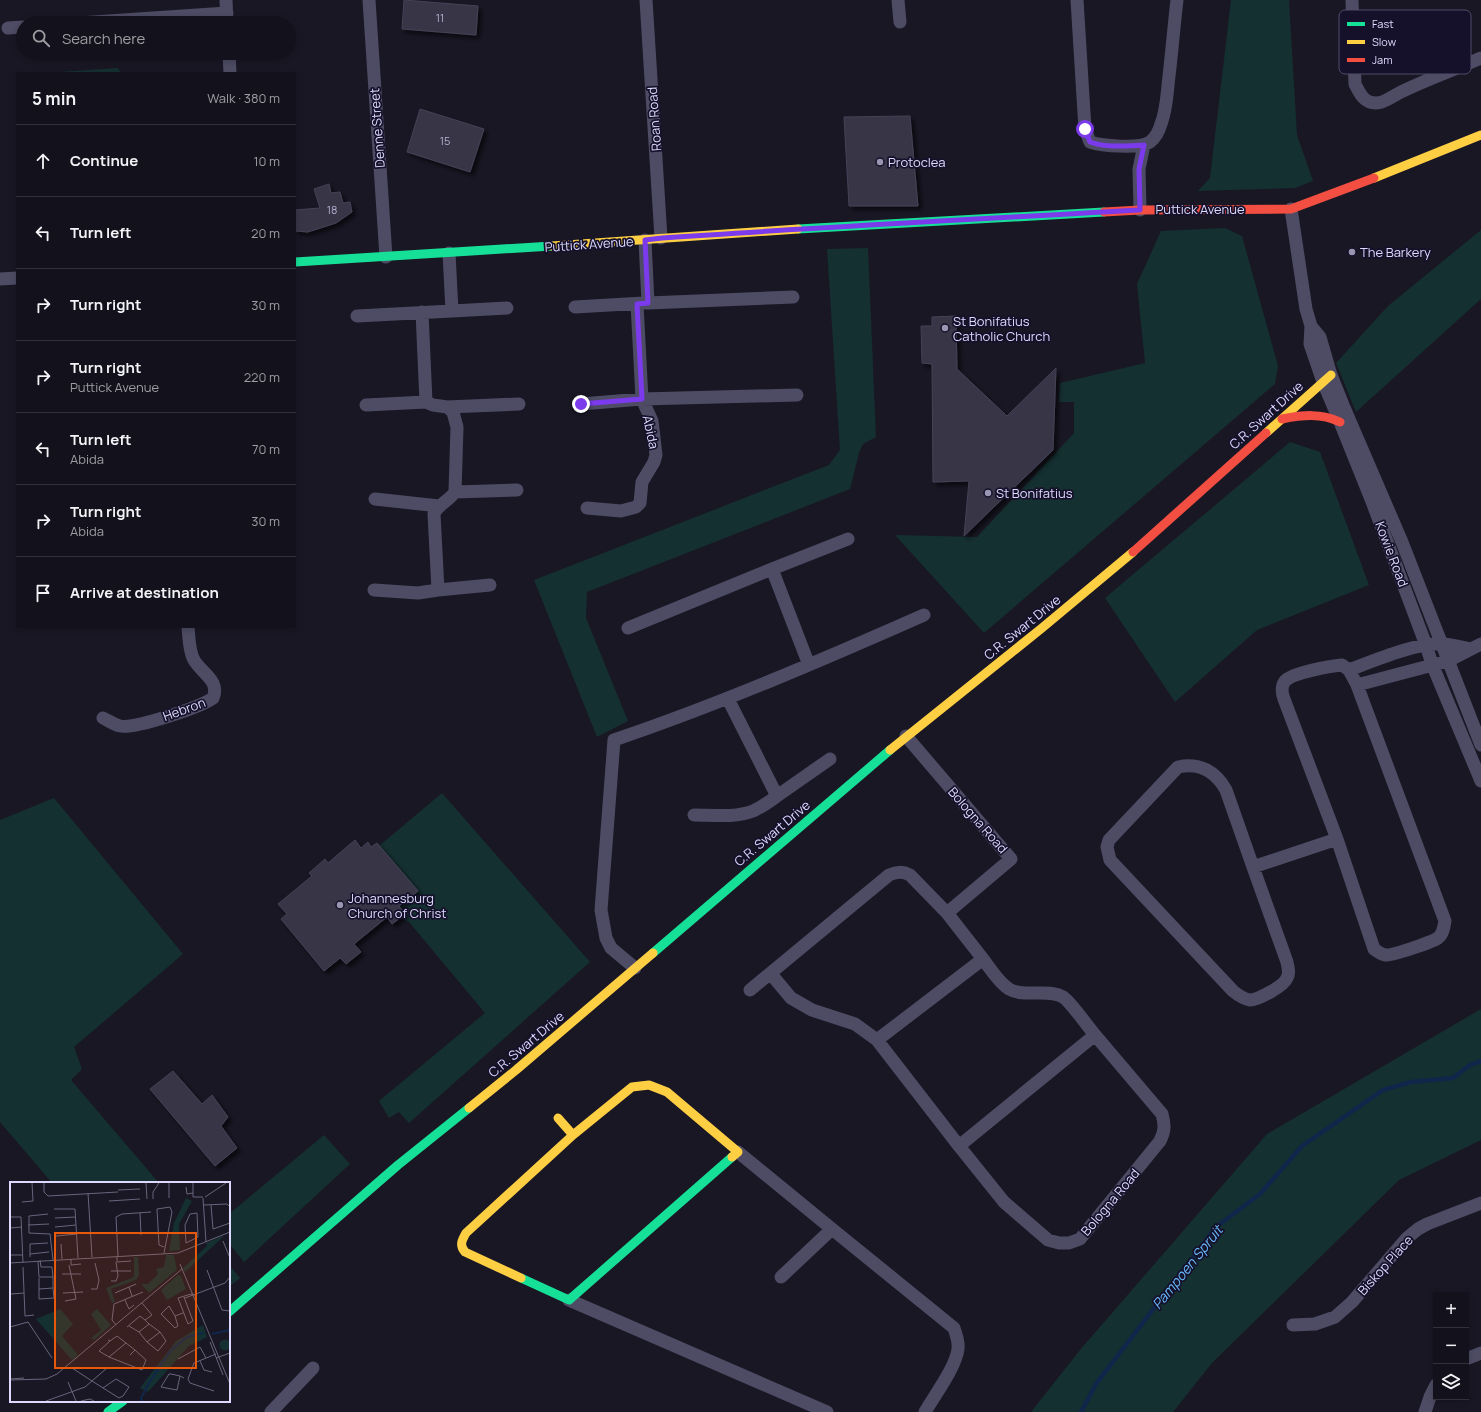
<!DOCTYPE html>
<html lang="en">
<head>
<meta charset="utf-8">
<style>
	:root { --surface:#13111b; --page:#201f28; --text:#f1f3f6; --muted:#9d9da3; --line:#32313a }
	body { margin:0; font-family:Manrope,sans-serif; background:var(--page); color:var(--text) }
	.controls { position:absolute; right:12px; bottom:12px; display:grid; overflow:hidden; border-radius:0px; box-shadow:0 2px 6px #0003 }
	.controls button { width:36px; height:36px; display:grid; place-items:center; padding:0; border:0; border-bottom:1px solid var(--line); background:var(--surface); color:var(--text); font:20px sans-serif }
	.stop { position:absolute; width:12px; height:12px; margin:-9px; border:3px solid #7c3aed; border-radius:50%; background:#fff }
	.stop.end { background:#7c3aed; border-color:#fff; box-shadow:0 1px 4px #0008 }
	.list { margin:0; padding:0; list-style:none }
	h2 { display:flex; justify-content:space-between; align-items:center; height:52px; margin:0; padding:0 16px; font-size:17px }
	h2 small { font-size:13px; font-weight:400; color:var(--muted) }
	.list li { display:grid; grid-template-columns:26px 1fr auto; gap:12px; align-items:center; box-sizing:border-box; height:72px; padding:0 16px; border-top:1px solid var(--line) }
	.list b { display:block; font-size:15px; white-space:nowrap }
	.list p { margin:0; font-size:13px; white-space:nowrap; color:var(--muted) }
	.list em { font-size:13px; font-style:normal; color:var(--muted) }
	.icon { flex:none; width:22px; height:22px; fill:none; stroke:currentColor; stroke-width:2; stroke-linecap:round; stroke-linejoin:round }
	.map { position:relative; flex:none; width:1481px; height:1412px; overflow:hidden }
	.search { position:absolute; background:var(--surface); box-shadow:0 2px 6px #0003; left:16px; top:16px; width:280px; height:44px; display:flex; align-items:center; gap:10px; box-sizing:border-box; padding:0 14px; border-radius:22px; color:var(--muted); font-size:15px }
	.panel { position:absolute; background:var(--surface); box-shadow:0 2px 6px #0003; left:16px; top:72px; width:280px; height:556px; border-radius:0px }
	.map>svg:first-child { display:block }
</style>
</head>
<body>
<div class="map">
<svg width="1481" height="1412" viewBox="0 0 1481 1412">
	<defs>
		<filter id="shadow"><feDropShadow dx="3.5" dy="3.5" stdDeviation="2" flood-color="#0009"/></filter>
	</defs>
	<rect width="100%" height="100%" fill="#191724"/>
	<path fill="#153031" d="M1231,0H1289L1297,135L1313,181L1295,188L1198,191L1210,178Z
		M118,68L121,73H59V72Z
		M1225,228L1242,236L1278,366L1275,384L984,633L895,535L977,537L1074,433V402H1059L1060,383L1145,363L1137,284L1161,231Z
		M1481,230V299L1356,412L1336,363L1388,306Z
		M868,248L876,437L863,444L859,453L850,489L587,592L586,618L628,721L597,737L534,580L829,465L840,450L827,249Z
		M1290,442L1320,452L1369,585L1257,630L1175,702L1105,598Z
		M442,793L590,962L409,1123L399,1112L389,1118L379,1101L485,1013L409,922L400,918L405,914L399,906L417,891L379,846Z
		M54,798L183,954L74,1047L82,1069L71,1080L159,1183H52L0,1122V820Z
		M1481,1009V1140L1399,1180L1212,1363L1173,1412H1031L1080,1350L1267,1134Z
		M324,1135L350,1164L244,1262L229,1243V1214Z
		M229,1265L240,1278L229,1287Z"/>
	<g fill="none" stroke-linecap="round" stroke-linejoin="round">
		<path stroke="#10264b" stroke-width="4.5" d="M1081,1412L1096,1384L1216,1227L1260,1194L1302,1146L1383,1090L1411,1082L1453,1078L1470,1065L1481,1061"/>
	</g>
	<path fill="#383546" stroke="#454257" filter="url(#shadow)" d="M404,0L478,6L476,35L402,29Z
		M420,109L484,129L470,172L407,152Z
		M910,116L918,206H849L844,117Z
		M329,184L331,193L340,192L343,203L350,202L352,212L336,223L308,232L295,231V210L320,208L314,189Z
		M956,316L957,369L1007,416L1056,368L1053,450L964,536L969,481L933,482L932,364L922,363L921,326H932V317Z
		M355,840L361,848L368,842L371,847L377,843L418,891L399,906L405,914L400,918L392,924L387,917L354,944L361,952L346,964L340,958L324,971L281,919L287,914L278,904L312,876L309,873L325,859L328,863Z
		M173,1071L202,1104L212,1095L228,1117L221,1126L237,1148L215,1166L150,1089Z"/>
	<g fill="none" stroke-linecap="round" stroke-linejoin="round">
		<path stroke="#4d4c64" stroke-width="13" d="M226,0L227,23
			M369,0L386,257
			M646,0L661,238
			M898,0L900,22
			M1077,0L1085,129L1090,142C1102,146 1139,149 1150,142C1155,138 1159,131 1161,124C1167,109 1167,92 1169,76C1172,51 1174,25 1177,0
			M1352,0L1355,84C1360,94 1364,103 1376,103C1385,103 1391,97 1399,93C1425,80 1454,70 1481,58
			M79,23L227,13
			M8,28L23,27
			M229,53L230,73
			M1291,209L1306,309L1311,326L1310,344L1323,382L1340,422L1371,499L1426,645L1432,664L1481,781
			M1140,210L1139,169L1144,145
			M645,240L648,303L793,297
			M449,253L452,311L507,308
			M0,279L17,278
			M575,307L644,303
			M357,316L452,311
			M1311,326L1320,337L1331,375L1343,405L1402,542L1481,745
			M581,404L642,399L797,395
			M366,405L426,402
			M447,407L519,404
			M455,492L517,490
			M375,499L439,506
			M587,508L621,511L636,507L640,503L642,482L654,462L656,455L652,421L642,399L637,304
			M374,590L418,593L438,590L434,514C438,504 449,501 455,492L457,427L453,412L447,407L433,405L426,402L422,312
			M438,590L490,585
			M628,628L772,569
			M809,665L772,569L848,539
			M1342,665L1349,670L1357,685L1445,921C1444,927 1443,934 1438,938C1432,942 1392,956 1385,955C1380,954 1378,952 1374,949L1337,839L1284,699C1282,694 1281,686 1285,681C1292,673 1330,666 1342,665Z
			M1349,670C1373,661 1418,642 1442,644C1451,644 1461,647 1470,649
			M1357,685L1448,661L1481,644
			M728,699L777,796L830,759
			M103,718C109,721 115,725 120,726C135,729 201,707 213,698C221,680 199,672 193,658C189,649 189,637 188,627
			M694,815C712,815 735,818 753,811C762,807 769,802 777,796
			M1253,867L1226,790C1216,772 1200,762 1178,767L1109,840L1107,847L1110,860L1233,991C1238,995 1243,999 1250,1000C1258,1000 1284,986 1287,978C1290,973 1288,968 1287,962L1253,867L1337,839
			M635,968L611,948L606,938L601,910L614,740C720,704 822,660 924,615
			M771,974L791,998L812,1010L855,1024L877,1040L983,959L947,913
			M750,990L889,875C897,872 902,871 910,875L947,913L1011,859L906,736
			M877,1040L959,1146L1095,1035C1088,1027 1070,1001 1063,997C1048,988 1024,998 1009,989C998,982 990,968 983,959
			M959,1146L1004,1202L1048,1240L1059,1243H1069L1080,1239L1160,1141C1165,1131 1165,1125 1162,1114L1095,1035
			M738,1152L832,1229L781,1277
			M832,1229L954,1328C956,1335 959,1341 958,1349C956,1367 934,1396 925,1412
			M569,1300L827,1412
			M1293,1325L1315,1324L1335,1317L1352,1302L1407,1238L1418,1229L1427,1224L1481,1203
			M1466,1359L1481,1353
			M271,1412L313,1368
			M1425,1412L1430,1397L1436,1385"/>
		<path stroke="#16e098" stroke-width="9" d="M798,229L1104,212
			M295,262L552,246
			M653,953L890,750
			M521,1278L569,1300L732,1157
			M229,1312L398,1165L469,1108
			M108,1412L123,1401"/>
		<path stroke="#ffcf43" stroke-width="9" d="M1374,178L1481,135
			M552,246L798,229
			M1266,433L1331,375
			M890,750L1042,628L1133,552
			M469,1108L516,1070L653,953
			M558,1118L573,1135L632,1087L649,1085L667,1092L738,1152L732,1157
			M521,1278L465,1252C459,1245 462,1240 466,1233L573,1135"/>
		<path stroke="#f24e42" stroke-width="9" d="M1104,212L1140,210L1291,209L1374,178
			M1282,419C1303,415 1321,413 1340,422
			M1133,552L1266,433"/>
	</g>
	<g fill="none" stroke-linecap="round" stroke-linejoin="round">
		<path stroke="#7c3aed" stroke-width="5" d="M581,404L642,399L637,304L648,303L645,240L662,238C821,227 981,219 1140,210L1139,169L1144,145C1125,146 1107,148 1090,142L1085,129"/>
	</g>
	<g fill="#9996b2" stroke="#15112a" stroke-width="1.5">
		<circle cx="880" cy="162" r="4"/>
		<circle cx="1352" cy="252" r="4"/>
		<circle cx="945" cy="328" r="4"/>
		<circle cx="988" cy="493" r="4"/>
		<circle cx="340" cy="905" r="4"/>
	</g>
	<g text-anchor="middle" dominant-baseline="central" stroke-width="3.5" stroke-linejoin="round" paint-order="stroke">
		<g font-size="11" fill="#b4b1d1">
			<text x="440" y="17">11</text>
			<text x="445" y="140">15</text>
			<text x="332" y="209">18</text>
		</g>
		<g font-size="13" fill="#dedaff" stroke="#15112a">
			<text transform="translate(654 119) rotate(-94)">Roan Road</text>
			<text transform="translate(377 128) rotate(-94)">Denne Street</text>
			<text x="1200" y="209">Puttick Avenue</text>
			<text transform="translate(589 244) rotate(-4)">Puttick Avenue</text>
			<text transform="translate(1266 415) rotate(-42)">C.R. Swart Drive</text>
			<text transform="translate(651 432) rotate(78)">Abida</text>
			<text transform="translate(1392 554) rotate(69)">Kowie Road</text>
			<text transform="translate(1022 627) rotate(-39)">C.R. Swart Drive</text>
			<text transform="translate(184 709) rotate(-20)">Hebron</text>
			<text transform="translate(978 820) rotate(49)">Bologna Road</text>
			<text transform="translate(772 833) rotate(-40)">C.R. Swart Drive</text>
			<text transform="translate(526 1044) rotate(-40)">C.R. Swart Drive</text>
			<text transform="translate(1110 1202) rotate(-50)">Bologna Road</text>
			<text transform="translate(1385 1265) rotate(-48)">Biskop Place</text>
		</g>
		<g font-size="13" fill="#dedaff" stroke="#15112a" text-anchor="start">
			<text x="888" y="162">Protoclea</text>
			<text x="1360" y="252">The Barkery</text>
			<text x="953" y="321">St Bonifatius<tspan x="953" dy="15">Catholic Church</tspan></text>
			<text x="996" y="493">St Bonifatius</text>
			<text x="348" y="898">Johannesburg<tspan x="348" dy="15">Church of Christ</tspan></text>
		</g>
		<g font-size="14" font-style="italic" fill="#68b9fe" stroke="#15112a">
			<text transform="translate(1187 1267) rotate(-51)">Pampoen Spruit</text>
		</g>
	</g>
	<g transform="translate(10 1182)">
		<rect width="220" height="220" fill="#191724"/>
		<path d="M176,16L182,19L169,42L170,68L159,69L164,41ZM213,54V55L175,90L173,86L197,64L196,61ZM156,73H164L167,88L139,111L131,102H138L148,92L146,87L154,85ZM124,75H128L129,93L126,98L101,107L105,120L102,121L96,106L124,95ZM168,93L171,94L176,107L157,118L151,108ZM50,127L63,142L52,154L68,173L62,178L26,137ZM87,127L101,143L84,158L81,156L91,148L81,132ZM193,143L197,155L179,164L138,210L130,206L166,159ZM209.5 163a5.5 5.5 0 1 1 11 0a5.5 5.5 0 1 1-11 0Z" fill="#153031"/>
		<path fill="none" stroke="#10264b" stroke-width="2" d="M202,152L220,148M132,219L131,216L139,201L161,168L177,155L193,151"/>
		<path fill="none" stroke="#68657c" stroke-width="1" d="M34,1V10L38,14L108,10M136,1L137,17M183,1V15H193M176,5L177,12L183,11M108,8L130,7M78,11L82,75M195,15L216,1M159,16V1M193,16L196,60M143,17V10L149,1M99,19L130,17M12,20L23,19L22,1M194,23L217,22L220,25M201,23L203,47L220,41M44,27H65L68,76M130,31L131,53M187,31L188,55L176,61L175,43L180,32ZM38,32L19,34V51L40,52L43,78M0,35H11L13,81M45,36L66,35M18,43L39,42M45,45L66,43M0,46L12,45M46,54L67,52M213,59L220,76M51,62L52,77M154,71L162,30L160,25L147,27L149,63L154,65M20,72L39,70M0,73H13M107,74V80L121,79M108,74L106,35L112,32L141,30M20,75V62L38,61M61,77V83L71,82M28,79L29,95H43L42,85H31L30,78M0,81L168,71L220,50M170,82L220,202M13,85L15,134L24,133M197,88L212,128L220,129M101,89H121M52,92H71M29,96V107L43,106V95M101,99H106L108,94L106,80M29,107V117L44,116L43,106M81,107H87L89,98L85,81M53,111L73,110M105,111L119,105M1,112L14,111M122,114L119,105L126,102M174,115L183,139L178,142L168,116L181,112L185,113M175,116L215,101L220,95M115,118L119,127L124,123M55,119L66,117L59,83M165,134L159,124L151,132L165,146L168,144L165,134L173,131M106,143L102,138L104,122L133,110M119,144L129,150L139,142L135,138M0,145L18,140L42,176M117,145L130,134L135,138L142,133L132,121M129,150L137,160L150,150L139,142M98,158L100,159L107,154L116,161L99,175L89,169L100,159M137,160L148,169L156,159L150,150M200,160L213,193M116,161L125,168L120,173M99,175L132,188L136,178L125,168M206,176L220,171M168,177L190,165L196,176M190,179L194,188L202,190M62,186L82,199L109,216L113,214L119,205L106,197L93,206M170,194L167,208L151,205L159,192H161L170,194L174,196M0,197L14,196M0,198L36,197L47,192L172,87M58,200L66,219M204,209L180,201L178,197L184,181L206,172M36,219L75,205L97,186M71,219L80,217L84,219"/>
		<path fill="#e8590c" fill-opacity="0.15" stroke="#e8590c" stroke-width="2" d="M45,51H186V186H45Z"/>
		<rect width="220" height="220" fill="none" stroke="#dedaff" stroke-width="2"/>
	</g>
	<rect x="1339" y="10" width="132" height="64" rx="6" fill="#15112a" stroke="#514d6a" stroke-width="1"/>
	<rect x="1347" y="22" width="18" height="4" fill="#16e098"/>
	<rect x="1347" y="40" width="18" height="4" fill="#ffcf43"/>
	<rect x="1347" y="58" width="18" height="4" fill="#f24e42"/>
	<g font-size="11" fill="#dedaff">
		<text x="1372" y="28">Fast</text>
		<text x="1372" y="46">Slow</text>
		<text x="1372" y="64">Jam</text>
	</g>
</svg>
<div class="controls">
<button>+</button>
<button>−</button>
<button><svg class="icon" aria-label="layers" viewBox="0 0 24 24"><path d="M12 4l9 5-9 5-9-5zM3 14l9 5 9-5"/></svg></button>
</div>
<div class="stop" style="left:1085px;top:129px"></div>
<div class="stop end" style="left:581px;top:404px"></div>
<div class="search"><svg class="icon" aria-label="search" viewBox="0 0 24 24"><circle cx="10" cy="10" r="6"/><path d="M15 15l6 6"/></svg>Search here</div>
<section class="panel">
<h2>5 min<small>Walk · 380 m</small></h2>
<ul class="list">
<li><svg class="icon" aria-label="ahead" viewBox="0 0 24 24"><path d="M12 20V5M6 11l6-6 6 6"/></svg><div><b>Continue</b></div><em>10 m</em></li>
<li><svg class="icon" aria-label="left" viewBox="0 0 24 24"><path d="M17 20v-9H6M10 6l-5 5 5 5"/></svg><div><b>Turn left</b></div><em>20 m</em></li>
<li><svg class="icon" aria-label="right" viewBox="0 0 24 24"><path d="M7 20v-9h11M14 6l5 5-5 5"/></svg><div><b>Turn right</b></div><em>30 m</em></li>
<li><svg class="icon" aria-label="right" viewBox="0 0 24 24"><path d="M7 20v-9h11M14 6l5 5-5 5"/></svg><div><b>Turn right</b><p>Puttick Avenue</p></div><em>220 m</em></li>
<li><svg class="icon" aria-label="left" viewBox="0 0 24 24"><path d="M17 20v-9H6M10 6l-5 5 5 5"/></svg><div><b>Turn left</b><p>Abida</p></div><em>70 m</em></li>
<li><svg class="icon" aria-label="right" viewBox="0 0 24 24"><path d="M7 20v-9h11M14 6l5 5-5 5"/></svg><div><b>Turn right</b><p>Abida</p></div><em>30 m</em></li>
<li><svg class="icon" aria-label="arrive" viewBox="0 0 24 24"><path d="M6 21V4h12l-3 4 3 4H6"/></svg><div><b>Arrive at destination</b></div></li>
</ul>
</section>
</div>
</body>
</html>
